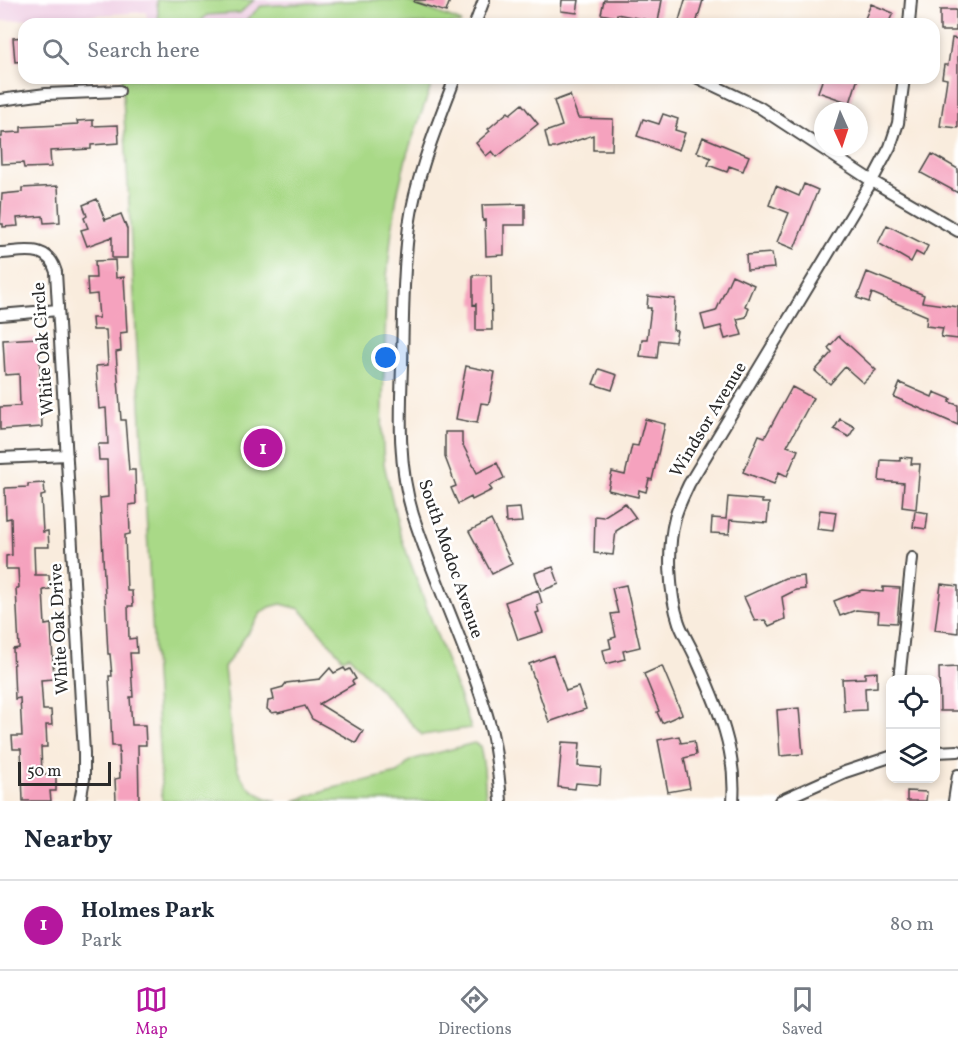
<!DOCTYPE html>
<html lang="en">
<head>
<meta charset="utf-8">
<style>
	:root { --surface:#fff; --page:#f6f6f7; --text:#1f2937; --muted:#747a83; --line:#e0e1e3; --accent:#b5179e }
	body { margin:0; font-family:Vollkorn,serif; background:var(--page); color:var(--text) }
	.controls { position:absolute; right:18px; bottom:18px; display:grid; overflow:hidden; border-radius:12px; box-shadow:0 3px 9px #0003 }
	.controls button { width:54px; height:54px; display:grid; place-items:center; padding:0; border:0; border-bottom:2px solid var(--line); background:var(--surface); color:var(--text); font:30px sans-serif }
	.compass { position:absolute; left:814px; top:102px; width:54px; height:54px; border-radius:50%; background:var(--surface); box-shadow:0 3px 9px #0003; rotate:177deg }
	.scale { position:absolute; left:18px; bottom:15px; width:93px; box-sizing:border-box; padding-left:6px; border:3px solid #2b2b2b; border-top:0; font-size:16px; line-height:21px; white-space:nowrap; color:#2b2b2b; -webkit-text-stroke:4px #fff; paint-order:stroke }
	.you { position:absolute; left:386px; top:358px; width:21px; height:21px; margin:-15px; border:4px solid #fff; border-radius:50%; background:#1a73e8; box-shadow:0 0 0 9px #1a73e833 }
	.badge { display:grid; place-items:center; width:39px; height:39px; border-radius:50%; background:var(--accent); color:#fff; font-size:20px; font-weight:700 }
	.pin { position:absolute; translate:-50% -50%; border:3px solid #fff; box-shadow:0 2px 6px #0006 }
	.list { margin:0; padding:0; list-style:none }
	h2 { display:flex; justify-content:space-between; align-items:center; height:78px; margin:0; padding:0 24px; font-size:26px }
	h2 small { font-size:20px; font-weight:400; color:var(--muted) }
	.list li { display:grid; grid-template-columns:39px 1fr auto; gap:18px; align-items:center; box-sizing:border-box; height:90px; padding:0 24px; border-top:2px solid var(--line) }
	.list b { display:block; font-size:22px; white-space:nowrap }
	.list p { margin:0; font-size:20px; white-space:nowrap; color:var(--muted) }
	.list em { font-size:20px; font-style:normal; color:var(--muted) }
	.icon { flex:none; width:33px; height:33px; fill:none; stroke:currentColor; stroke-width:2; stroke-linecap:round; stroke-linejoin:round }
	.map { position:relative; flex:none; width:958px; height:801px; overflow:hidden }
	.search { position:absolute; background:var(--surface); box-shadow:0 3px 9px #0003; left:18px; right:18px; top:18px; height:66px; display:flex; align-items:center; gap:15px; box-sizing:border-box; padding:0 21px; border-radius:18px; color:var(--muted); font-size:22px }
	.sheet { height:168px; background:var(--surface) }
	nav { display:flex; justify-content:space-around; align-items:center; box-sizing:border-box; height:84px; border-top:2px solid var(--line); background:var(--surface); font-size:16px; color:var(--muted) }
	nav a { display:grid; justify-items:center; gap:3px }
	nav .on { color:var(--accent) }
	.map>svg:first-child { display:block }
</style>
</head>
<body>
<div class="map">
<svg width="958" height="801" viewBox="0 0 958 801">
	<rect width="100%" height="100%" fill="#fff"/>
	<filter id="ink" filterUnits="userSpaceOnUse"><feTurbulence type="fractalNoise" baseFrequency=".0167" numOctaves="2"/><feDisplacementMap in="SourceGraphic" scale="12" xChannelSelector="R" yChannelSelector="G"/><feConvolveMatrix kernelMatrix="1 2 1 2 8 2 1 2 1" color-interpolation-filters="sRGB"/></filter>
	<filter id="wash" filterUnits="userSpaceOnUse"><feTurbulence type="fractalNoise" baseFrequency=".008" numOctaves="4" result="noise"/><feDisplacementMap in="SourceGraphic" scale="24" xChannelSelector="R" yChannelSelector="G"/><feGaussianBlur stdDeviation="1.35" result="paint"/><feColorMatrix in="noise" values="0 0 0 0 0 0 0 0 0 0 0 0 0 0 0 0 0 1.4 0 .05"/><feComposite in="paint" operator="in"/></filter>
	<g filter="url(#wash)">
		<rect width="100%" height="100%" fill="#f9ecdd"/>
		<path fill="#f0d0e5" d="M0,0H364L262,6L244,22L212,24H148L146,12L0,21Z"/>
		<path fill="#a9d987" stroke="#6a8259" stroke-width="1.5" d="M157,0H254L240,13L207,15L198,24H159Z
			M365,0H405L461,22L460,24H212L244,22L261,6Z
			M122,78H434L407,154L397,196L391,238L387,277L382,432L384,464L400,534L471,728L422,735L349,656L343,659L300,609L281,604L270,607L261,613L224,668C226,687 228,706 230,724C234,760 235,792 277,801H162Z
			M474,743L480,746L484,768L486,801H294L329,789L398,773L411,760Z"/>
		<g id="blocks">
			<path fill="#f5a2be" d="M415,0H450L446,12L414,2Z
				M562,0H579L577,13L561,11Z
				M604,0H662L658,22L617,14L616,17L601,14Z
				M685,0H703L696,24H678Z
				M871,4L893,13L888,24H871L864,21Z
				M940,10H956V31H940Z
				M24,37V61L15,62L13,38Z
				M952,38L958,39V128L940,126L947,79L942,78L944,65H948Z
				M823,78H858L850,103L818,92Z
				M570,95L578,118L613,119L612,150H593V135L555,148H549L545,132L562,126L554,101Z
				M522,104L538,124L497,157L492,151L486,156L476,143L490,131L488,129L508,112L510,114Z
				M663,114L678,119L675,130L685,133L679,150L637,136L643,119L659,124Z
				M93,120V126L118,125L119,143L91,145V149L50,151L51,167L24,168L23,163L1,164L0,137H2V133L21,132V127L78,124L77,121Z
				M703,137L749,156L743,171L729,166L727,172L708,165L711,158L697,152Z
				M932,154L958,169V193L921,173Z
				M804,184L818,190L794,249L777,242L789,213L769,205L776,186L799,196Z
				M58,186L60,222L44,223L43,216L17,218L18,226L3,227V224H0L2,194L22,192V188Z
				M97,199L105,220L121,214L127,229V258H112V237L87,246L81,230L88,228L84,218L87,216L83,205Z
				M525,204V225H504V255L486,256L485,220L483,221L482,205Z
				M887,225L928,246L923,256L916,252L911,262L878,243Z
				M772,253L774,268L747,270L746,255Z
				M115,260L116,278L124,277L127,332L120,333L121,351L116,352L121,420H125L129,470H135L136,504L129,505L130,534L125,535L127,591H132L133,606H128L129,639L136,638L137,653H130L133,697H130L132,725H145L146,745H138L139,801H116L115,779L120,778L119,746H112L109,676H112L110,654H108L100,498L108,497L107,460H99L98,444H108L106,408L99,409L96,366L108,365L106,330H93L92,318H99L97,294L88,295L87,278H96L95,261Z
				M867,272L924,295L922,302L958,307V339L941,337L943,328L926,326L927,316L872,293L869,302L857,298Z
				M473,275H491L492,330H476V304L473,305Z
				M732,275L754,285L745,306L749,308L746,317L737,319L742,335L725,339L721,326L705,330L701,315L716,311Z
				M648,296L675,299L673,330L677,331L675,342L659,340L657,358L640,356L642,339H647L651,308H647Z
				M839,336L876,370L863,383L845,367L830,384L815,371L832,352L828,348Z
				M39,338L42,427L0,430V407L20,406L19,374L5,375L3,340Z
				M466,366L495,372L489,404L481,403L477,423L456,419Z
				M599,369L617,375L612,390L593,384Z
				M900,383L932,397L934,392L951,399L949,402L958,405V425L894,397Z
				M792,387L813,398L787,446L798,450L787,476L779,472L774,484L743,472L759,435L765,437Z
				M645,419L665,424L652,480L649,479L646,492L639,490L638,497L608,490L612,472L625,475L632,445L638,446Z
				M840,419L855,427L849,437L834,429Z
				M445,432H462V443L477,473L497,463L504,478L489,486L492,490L472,500L471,497L458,504L451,488L456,486L445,457Z
				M900,457L912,458L911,464H920L916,509L902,507L904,483L879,481L881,460L900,461Z
				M44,483L45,495L41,496L43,532L48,531L49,547H34L35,575H49L50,589L43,590L45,625L51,624L54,679L41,680L43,710H51L52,725H46L47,747H41L42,775H56V791H50L51,801H23L21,749H13L12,736H22L20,698L15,699L13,649L19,648L16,588H19L18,569H6V556L12,555L11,518L6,519L5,488L28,487V484Z
				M728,497L762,500V503H769L767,523L730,520L729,534L711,533L712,518L726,519Z
				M625,503L636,518L616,531L613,555L594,553L595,516L603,517Z
				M520,508L522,522L506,523L505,509Z
				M820,510L836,512L833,531L817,529Z
				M915,511L928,513L926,529L913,527Z
				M491,520L512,564L492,574L469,531Z
				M553,567L559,584L541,591L535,573Z
				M804,576L805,589L796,590L782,597L785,619L769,626L765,620L755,621L744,597L785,578Z
				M941,584L958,586V633L935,630Z
				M626,585L640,647L623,651L625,659L606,664L603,650L611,648L609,639L616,637L611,614L618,613L612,588Z
				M883,587L900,588L897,623L878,622L879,612L856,610L840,616L834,601L862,590L883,592Z
				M538,590L542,603L537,605L539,612L536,613L543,632L518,640L505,602Z
				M553,655L566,691L578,687L586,709L549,722L529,664Z
				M662,666L682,714L662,723L657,712L659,711L644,674Z
				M957,667L958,711H940L939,668Z
				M330,668L334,673L344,668L346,671L350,669L356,679L352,681L354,684L319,704L363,731L356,743L312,719L305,706L278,713L277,712L272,713L267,709L268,701L274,700L272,690L283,687L286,683L320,679Z
				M877,672V687L865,688L866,710L844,711L842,679L865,678V673Z
				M799,708L803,754L780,756L777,710Z
				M679,736L681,743L694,741L696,755L684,758L690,788L668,792L658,740Z
				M562,742L580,743L578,766L601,768L600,785L576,783L575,789L558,787Z
				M907,791L927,792L926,801H907Z"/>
		</g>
	</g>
	<g filter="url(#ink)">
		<use href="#blocks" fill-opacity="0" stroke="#4a4846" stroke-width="1.5"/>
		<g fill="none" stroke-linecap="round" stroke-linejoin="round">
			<g stroke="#4a4846" stroke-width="14">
				<path id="minor" d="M475,24L484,0
					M909,24L911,0
					M455,78C437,126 416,175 409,226C403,272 403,319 402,366C400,417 398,466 413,515C436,587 471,656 491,729C497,753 499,777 501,801
					M698,78L759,107L872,181L958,231
					M0,100L46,94L119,91
					M0,253C23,252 48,243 56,272L84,753V779L80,801
					M0,315L58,310
					M0,458L67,455
					M899,680L912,558
					M936,752L958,751
					M733,801C737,747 716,704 695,656C690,645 683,634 679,623C669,593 667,548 675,518C678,506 684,495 689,484L872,181L890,147L898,123L904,78
					M780,801L845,772L890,757
					M954,801L958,775"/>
			</g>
			<use href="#minor" stroke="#fff" stroke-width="10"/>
		</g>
	</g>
	<g text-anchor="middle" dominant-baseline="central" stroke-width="5" stroke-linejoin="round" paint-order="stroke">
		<g font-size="18" fill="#2b2b2b" stroke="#fff">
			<text transform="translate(44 349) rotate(-94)">White Oak Circle</text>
			<text transform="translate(709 420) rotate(-59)">Windsor Avenue</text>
			<text transform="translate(450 559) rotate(71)">South Modoc Avenue</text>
			<text transform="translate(60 629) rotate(-93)">White Oak Drive</text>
		</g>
	</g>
</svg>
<div class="controls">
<button><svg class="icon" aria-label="locate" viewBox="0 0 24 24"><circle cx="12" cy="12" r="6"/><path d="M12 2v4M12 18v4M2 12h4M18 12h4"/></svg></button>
<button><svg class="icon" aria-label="layers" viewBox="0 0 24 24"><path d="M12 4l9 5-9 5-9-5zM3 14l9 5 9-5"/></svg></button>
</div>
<svg class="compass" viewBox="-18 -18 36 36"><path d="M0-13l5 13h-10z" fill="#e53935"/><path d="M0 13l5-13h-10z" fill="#747a83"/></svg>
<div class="scale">50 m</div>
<div class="you"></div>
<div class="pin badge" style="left:263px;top:448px">1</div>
<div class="search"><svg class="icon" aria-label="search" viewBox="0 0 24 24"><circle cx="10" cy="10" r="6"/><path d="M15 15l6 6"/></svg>Search here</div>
</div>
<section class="sheet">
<h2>Nearby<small></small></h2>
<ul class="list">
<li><span class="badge">1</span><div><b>Holmes Park</b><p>Park</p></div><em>80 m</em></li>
</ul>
</section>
<nav>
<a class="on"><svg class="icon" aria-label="map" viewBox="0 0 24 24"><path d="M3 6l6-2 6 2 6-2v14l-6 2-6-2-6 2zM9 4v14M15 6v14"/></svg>Map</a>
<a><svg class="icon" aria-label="directions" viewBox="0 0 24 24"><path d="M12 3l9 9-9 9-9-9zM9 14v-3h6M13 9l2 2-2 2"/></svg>Directions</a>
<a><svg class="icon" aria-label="saved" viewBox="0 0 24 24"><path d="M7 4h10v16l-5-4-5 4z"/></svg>Saved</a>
</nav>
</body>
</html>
